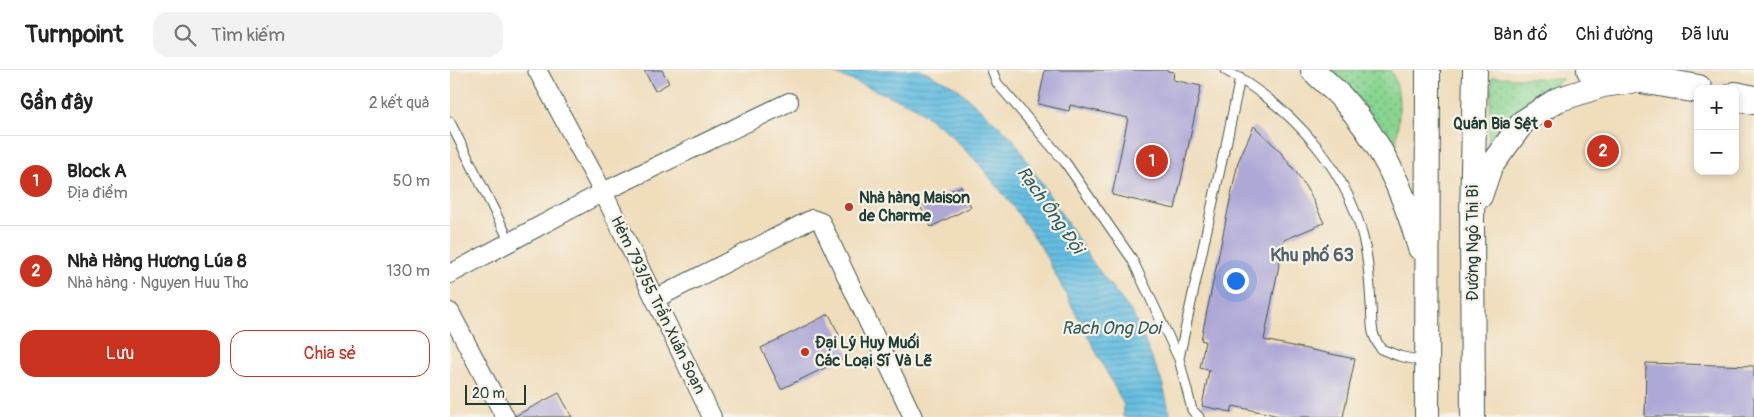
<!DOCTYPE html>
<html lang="vi">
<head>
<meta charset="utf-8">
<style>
	:root { --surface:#fff; --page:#f2f2f2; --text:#222; --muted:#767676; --line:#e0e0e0; --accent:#c8321e }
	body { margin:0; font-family:Pangolin,sans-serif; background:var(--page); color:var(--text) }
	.controls { position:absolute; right:15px; top:15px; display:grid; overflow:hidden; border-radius:10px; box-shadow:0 2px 8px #0003 }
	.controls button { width:45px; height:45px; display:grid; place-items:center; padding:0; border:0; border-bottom:1px solid var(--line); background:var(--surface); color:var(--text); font:25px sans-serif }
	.scale { position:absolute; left:15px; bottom:12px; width:61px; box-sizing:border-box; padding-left:5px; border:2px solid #1f3d34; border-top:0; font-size:14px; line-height:18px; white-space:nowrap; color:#1f3d34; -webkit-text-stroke:4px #f7f3e8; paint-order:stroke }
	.you { position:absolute; left:785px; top:210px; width:18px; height:18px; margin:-12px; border:4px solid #fff; border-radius:50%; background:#1a73e8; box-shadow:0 0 0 8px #1a73e833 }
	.badge { display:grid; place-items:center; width:32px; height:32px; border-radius:50%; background:var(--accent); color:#fff; font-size:16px; font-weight:700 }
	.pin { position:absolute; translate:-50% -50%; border:2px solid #fff; box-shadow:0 1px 5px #0006 }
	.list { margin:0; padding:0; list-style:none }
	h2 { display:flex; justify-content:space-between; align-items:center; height:65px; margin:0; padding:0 20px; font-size:21px }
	h2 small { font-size:16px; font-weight:400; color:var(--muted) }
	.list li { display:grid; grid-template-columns:32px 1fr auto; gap:15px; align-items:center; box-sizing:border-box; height:90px; padding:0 20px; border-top:1px solid var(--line) }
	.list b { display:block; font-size:19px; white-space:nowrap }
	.list p { margin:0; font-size:16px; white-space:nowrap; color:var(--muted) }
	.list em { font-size:16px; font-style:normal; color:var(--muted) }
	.actions { display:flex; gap:10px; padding:15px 20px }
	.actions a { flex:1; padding:11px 0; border:1px solid var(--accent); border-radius:15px; text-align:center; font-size:18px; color:var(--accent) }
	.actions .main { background:var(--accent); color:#fff }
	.icon { flex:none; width:28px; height:28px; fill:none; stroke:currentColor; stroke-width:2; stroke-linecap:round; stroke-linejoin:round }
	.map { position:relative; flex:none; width:1304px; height:347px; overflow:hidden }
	header { display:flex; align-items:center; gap:30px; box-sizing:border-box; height:70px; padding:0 25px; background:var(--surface); border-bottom:1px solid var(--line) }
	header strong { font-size:24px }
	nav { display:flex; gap:28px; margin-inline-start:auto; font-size:18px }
	.search { width:350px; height:45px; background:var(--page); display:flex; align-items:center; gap:12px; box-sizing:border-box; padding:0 18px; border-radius:15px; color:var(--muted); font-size:19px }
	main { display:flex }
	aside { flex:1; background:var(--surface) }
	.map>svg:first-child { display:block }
</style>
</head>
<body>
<header>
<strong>Turnpoint</strong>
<div class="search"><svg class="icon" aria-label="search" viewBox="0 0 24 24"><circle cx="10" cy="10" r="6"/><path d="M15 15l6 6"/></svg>Tìm kiếm</div>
<nav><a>Bản đồ</a><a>Chỉ đường</a><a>Đã lưu</a></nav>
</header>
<main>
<aside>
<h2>Gần đây<small>2 kết quả</small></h2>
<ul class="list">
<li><span class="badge">1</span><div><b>Block A</b><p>Địa điểm</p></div><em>50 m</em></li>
<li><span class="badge">2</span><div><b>Nhà Hàng Hương Lúa 8</b><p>Nhà hàng · Nguyen Huu Tho</p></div><em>130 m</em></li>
</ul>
<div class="actions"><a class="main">Lưu</a><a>Chia sẻ</a></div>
</aside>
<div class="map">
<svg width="1304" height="347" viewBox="0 0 1304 347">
	<defs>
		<pattern id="grass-dots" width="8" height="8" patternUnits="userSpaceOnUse" patternTransform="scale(1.25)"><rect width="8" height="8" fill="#88d491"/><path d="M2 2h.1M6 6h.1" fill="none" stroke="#6fad77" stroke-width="1.8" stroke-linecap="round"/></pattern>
		<pattern id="water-rules" width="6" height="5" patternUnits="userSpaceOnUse" patternTransform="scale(1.25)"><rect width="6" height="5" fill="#65bee2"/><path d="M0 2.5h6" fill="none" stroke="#539cb8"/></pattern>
	</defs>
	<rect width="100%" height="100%" fill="#f7f3e8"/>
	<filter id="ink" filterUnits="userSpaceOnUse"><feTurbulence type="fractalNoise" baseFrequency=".02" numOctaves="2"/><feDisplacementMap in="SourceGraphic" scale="10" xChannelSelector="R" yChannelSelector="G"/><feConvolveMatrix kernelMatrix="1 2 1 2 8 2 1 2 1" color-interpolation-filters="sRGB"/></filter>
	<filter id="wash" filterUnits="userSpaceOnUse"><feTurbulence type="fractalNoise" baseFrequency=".0096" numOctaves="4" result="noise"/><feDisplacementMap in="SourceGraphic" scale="20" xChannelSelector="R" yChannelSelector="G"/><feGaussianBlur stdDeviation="1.12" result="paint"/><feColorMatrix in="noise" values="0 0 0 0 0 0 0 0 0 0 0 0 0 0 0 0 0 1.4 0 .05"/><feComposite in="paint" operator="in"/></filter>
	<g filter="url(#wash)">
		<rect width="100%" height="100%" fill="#f0ddbc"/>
		<path fill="url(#grass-dots)" stroke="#548862" d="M879,0H940C955,23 947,56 946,82L911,32Z
			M1042,7L1113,9L1071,43L1038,76Z"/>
		<path fill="url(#water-rules)" stroke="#427e8b" d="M376,0H472L506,17L563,69L643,193L683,244L712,312L721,347H673L674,335L591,177L562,135L530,95L496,61L464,36Z"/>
		<g id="blocks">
			<path fill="#aea8d7" d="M194,0H212L219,13L205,21Z
				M595,0H713L724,2L723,10L751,16L725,139L662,125L678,48L620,35L619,41L588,34Z
				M804,56L828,79L846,102L860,124L874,153L834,170L814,270L905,289L893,347H834L783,336L781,342L752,336L759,300L750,298L755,271L751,270L788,92Z
				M511,116L521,137L481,157L470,136Z
				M379,244L399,286L331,319L311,278Z
				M1196,293L1304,296V347H1195Z
				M109,323L122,347H66L65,346Z"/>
		</g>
	</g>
	<g filter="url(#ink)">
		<use href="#blocks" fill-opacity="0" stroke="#3e5548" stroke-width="1"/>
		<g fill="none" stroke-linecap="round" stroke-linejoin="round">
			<g stroke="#3e5548" stroke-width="11">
				<path id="lane" d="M542,0L547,13L615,92L682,189L729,289L742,340L749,347
					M775,0C843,38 903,103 916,182C919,199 920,217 921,235C922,243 921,253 923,262C924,268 928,274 931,279L949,286L976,292
					M0,52L60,172
					M776,75L790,8
					M729,288L774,81"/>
			</g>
			<g stroke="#3e5548" stroke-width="20">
				<path id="street" d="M87,0L153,122L262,347
					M0,204L153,122L339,32
					M205,229L362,149L371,152L463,347
					M0,242L55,347"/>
			</g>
			<g stroke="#3e5548" stroke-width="26">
				<path id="secondary" d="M863,0C873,10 884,19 893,29C931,71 955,124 970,178
					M1030,126L1040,97L1073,52L1107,30L1153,15L1181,11
					M977,347L978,0
					M1023,347L1022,149L1025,0"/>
			</g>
			<g stroke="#3e5548" stroke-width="30">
				<path id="primary" d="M1141,0L1248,19
					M1285,26L1304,30"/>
			</g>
			<use href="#lane" stroke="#fff" stroke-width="9"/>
			<use href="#street" stroke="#fff" stroke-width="18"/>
			<use href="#secondary" stroke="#fff" stroke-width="24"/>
			<use href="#primary" stroke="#fff" stroke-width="28"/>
		</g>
	</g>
	<g fill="#c8321e" stroke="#f7f3e8" stroke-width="2">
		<circle cx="1098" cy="54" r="5"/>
		<circle cx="399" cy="137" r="5"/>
		<circle cx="355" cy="282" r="5"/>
	</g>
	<g text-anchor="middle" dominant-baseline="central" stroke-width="4.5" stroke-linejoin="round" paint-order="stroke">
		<g font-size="16" font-weight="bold" fill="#1f3d34" stroke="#f7f3e8" text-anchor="start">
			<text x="1088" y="54" text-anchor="end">Quán Bia Sệt</text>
			<text x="409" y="128">Nhà hàng Maison<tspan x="409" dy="18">de Charme</tspan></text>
			<text x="365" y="273">Đại Lý Huy Muối<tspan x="365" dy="18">Các Loại Sĩ Và Lẽ</tspan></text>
		</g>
		<g font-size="16" fill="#1f3d34" stroke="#f7f3e8">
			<text transform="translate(1023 173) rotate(-90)">Đường Ngô Thị Bì</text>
			<text transform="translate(208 235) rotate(64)">Hẻm 793/55 Trần Xuân Soạn</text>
		</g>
		<g font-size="18" font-style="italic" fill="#305d60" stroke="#f7f3e8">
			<text transform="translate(600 140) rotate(55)">Rạch Ông Đội</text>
			<text x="661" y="258">Rach Ong Doi</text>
		</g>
		<g font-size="18" font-weight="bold" fill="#51626d" stroke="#f7f3e8">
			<text x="862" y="185">Khu phố 63</text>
		</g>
	</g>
</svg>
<div class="controls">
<button>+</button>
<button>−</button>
</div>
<div class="scale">20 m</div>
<div class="you"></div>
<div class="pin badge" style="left:702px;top:91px">1</div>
<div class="pin badge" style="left:1153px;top:81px">2</div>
</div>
</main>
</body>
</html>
